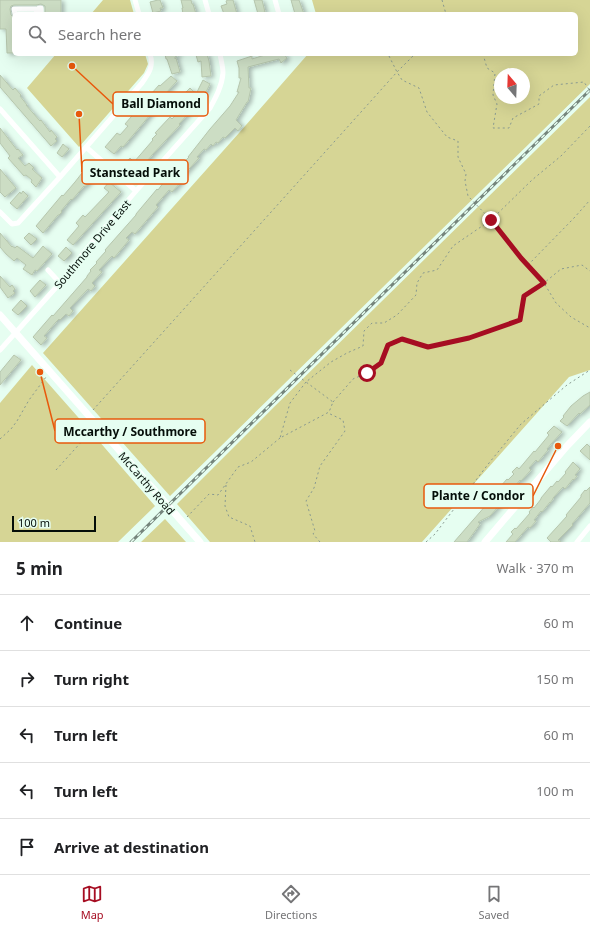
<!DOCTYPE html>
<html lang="en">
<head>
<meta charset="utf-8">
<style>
	:root { --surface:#fff; --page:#f6f6f6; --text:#202124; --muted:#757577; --line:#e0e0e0; --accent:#a60d22 }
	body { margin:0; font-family:"Noto Sans",sans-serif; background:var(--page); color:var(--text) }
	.compass { position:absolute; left:494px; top:68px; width:36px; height:36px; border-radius:50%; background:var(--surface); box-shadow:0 4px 16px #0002; rotate:341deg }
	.scale { position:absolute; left:12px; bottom:10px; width:84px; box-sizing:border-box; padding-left:4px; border:2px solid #050e09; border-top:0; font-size:11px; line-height:14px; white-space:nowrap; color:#050e09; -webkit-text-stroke:3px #e6fef1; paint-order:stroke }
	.stop { position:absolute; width:12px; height:12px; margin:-9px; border:3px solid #a60d22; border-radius:50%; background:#fff }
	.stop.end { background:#a60d22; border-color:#fff; box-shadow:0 1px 4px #0008 }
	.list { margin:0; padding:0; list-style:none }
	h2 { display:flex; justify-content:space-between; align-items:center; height:52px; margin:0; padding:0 16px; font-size:17px }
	h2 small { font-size:13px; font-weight:400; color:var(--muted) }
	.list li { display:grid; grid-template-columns:26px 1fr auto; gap:12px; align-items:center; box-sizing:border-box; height:56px; padding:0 16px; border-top:1px solid var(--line) }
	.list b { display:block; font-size:15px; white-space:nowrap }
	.list em { font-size:13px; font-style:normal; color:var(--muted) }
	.icon { flex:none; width:22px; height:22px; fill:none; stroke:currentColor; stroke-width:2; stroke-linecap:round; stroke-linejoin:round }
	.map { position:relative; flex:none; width:590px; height:542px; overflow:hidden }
	.search { position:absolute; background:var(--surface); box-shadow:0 4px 16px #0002; left:12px; right:12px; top:12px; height:44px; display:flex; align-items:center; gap:10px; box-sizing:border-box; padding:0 14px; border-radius:6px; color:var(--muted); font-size:15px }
	.sheet { height:332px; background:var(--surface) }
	nav { display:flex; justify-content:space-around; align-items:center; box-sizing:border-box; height:56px; border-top:1px solid var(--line); background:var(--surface); font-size:11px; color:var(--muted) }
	nav a { display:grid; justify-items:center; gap:2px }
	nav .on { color:var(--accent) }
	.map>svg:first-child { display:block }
</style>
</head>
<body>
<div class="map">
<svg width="590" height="542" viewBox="0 0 590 542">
	<defs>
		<filter id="shadow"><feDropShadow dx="3" dy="1.5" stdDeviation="2" flood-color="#0004"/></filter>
	</defs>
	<rect width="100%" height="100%" fill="#e6fef1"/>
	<path fill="#d6d595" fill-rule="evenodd" d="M103,0H130L134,14H91Z
		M312,0H590V84L170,496L43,353L239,133L308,54H576V14H316ZM500,74H524V98H500Z
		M56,54H145L148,64L144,73L79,147L27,88Z
		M590,97V370L569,377L422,542H210L177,504L274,407Z
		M32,365L92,433L155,506L118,542H0V403Z
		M165,519L186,542H141Z"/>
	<path fill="#ccddc4" stroke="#b6c6ad" filter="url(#shadow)" d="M0,0H61V14H45V6L41,4L36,5H14L11,6L10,9L11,15L14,18V53H7L6,29H0Z
		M158,0H160L163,8H160L161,11L153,13L150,2Z
		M181,0H191L192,4H193L196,14H183L182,8H183Z
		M228,0H233L237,14H224L221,6L227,4L226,1Z
		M254,0H262L265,12L258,14Z
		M291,0H299L304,14H295Z
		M165,54H179V55L175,57V59L176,58L180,72L172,74L167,59H166Z
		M200,54H207L209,61L211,76L202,77L201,61L198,62L196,55Z
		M268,54H284L287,58L281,63L279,59L248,67L249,88H251L248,102H247L236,120L242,126L238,131L235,128L225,138L223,137L218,143L216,142L213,146L211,144L206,150L204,149L197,157L199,158L180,179L182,181L172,192L169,190L156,205L158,207L135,234L132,232L126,238L129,240L114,258L112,256L99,270L102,272L92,283L95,286L91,291L88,289L70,308L73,311L69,316L66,314L60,320L59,319L56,322L44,336L47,338L41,345L33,337L52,315L53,316L87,277V276L91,271L90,270L97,263L96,262L106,251L105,250L136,215V214L157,189L158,190L169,175L170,176L181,163L182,164L189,157H188L210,129L230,106L239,92H237L241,78H239V68L237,61L252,56V59Z
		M0,75L13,90L15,88L21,95L20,96L27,105H26L40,121L41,120L50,132L51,130L57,137L55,139L57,141L51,146L0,87Z
		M171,76L177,81L166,93L168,95L150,115L123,147L121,146L114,154L105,147L117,133L120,135L128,126L125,124L137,110L140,113L147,105L144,102L159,85L160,86Z
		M203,80L210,84L205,94L196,103L197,104L179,124L180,125L152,155L137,174L125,164L130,158L134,162L153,140L152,139L157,134L155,133L170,117L172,119L187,103L181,97L190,88L196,94Z
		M0,128L17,150L18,149L23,155L18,158L25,166L29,163L34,168L32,169L42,178L36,187L31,182L32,180L26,175L24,176L8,158L10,156L0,143Z
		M63,144L69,149L62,157L57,153Z
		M89,164L97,170L96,172L98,174L93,179L92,178L85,187L84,186L72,200L71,199L61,211L62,212L59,215H58L43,233L36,226L62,195L63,196L75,182Z
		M0,169L16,188L5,197L0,192Z
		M109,182L121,192L73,245L67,240L79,226L76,223L83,215L85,217L109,192L104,188Z
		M23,191L28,196L17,209L10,203L20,192L21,194Z
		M0,233L12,247V246L15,248L17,246L33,258L43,246L52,254L37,271L35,270L32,275L23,269L26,265L17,258L14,261L6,254L0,247Z
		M29,233L37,239L31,245L24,238Z
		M66,247L72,253L64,261L58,256Z
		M0,276L10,287L12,285L15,289L13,291L15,293L8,298L0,287Z
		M40,280L46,285L35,297L30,291Z
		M21,300L27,306L18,315L12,310Z
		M14,355L21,360L0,385V372Z
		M590,392V405L580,414L579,413L567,426L560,421L564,417L563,416L571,406L583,396Z
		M554,426L562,432L551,444L547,449L548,450L538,462L536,460L529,468L531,470L521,481L520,480L507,496V497L490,516L478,522L480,524L467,542H454L487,504L488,505L502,489L500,487L507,479L508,480L514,474L512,472L517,467L519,469L534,451L535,452L549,435L547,433Z
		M587,444L590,447V460L580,451Z
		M573,462L580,469L575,475L577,476L574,480L573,479L565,489L563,487L553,498V499L550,503V502L542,512L541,511L534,520L536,521L530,528L528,527L515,542H506L513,534L511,532L515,528L516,529L530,513L529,512L533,507L534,508L541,499V498L551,486L552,487L557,481L558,482L566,473L565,472Z
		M590,487V503L572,524L573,525L558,540L561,542H551L547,538L567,516L566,515L581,497V495L585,490L586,491Z"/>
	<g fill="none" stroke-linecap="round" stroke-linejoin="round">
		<path stroke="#889990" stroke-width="1" stroke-dasharray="2 3" stroke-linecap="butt" d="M442,0L446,14
			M483,54L487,68L495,73L493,95L497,104L493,128H509L513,118L539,104V96L554,85L584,82L590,91
			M389,56L397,72L402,80L419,88L427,112L447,137L458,141V157L466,174L465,181L468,196L491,220L532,180L561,156L590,126
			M528,265L574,218L590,200
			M290,370L306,382L290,403L280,438L329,412L333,402L306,382L331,362L347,353L363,346L364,331L372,323H384L397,315L416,295L417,283L423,273L437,270L453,246L491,220L521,258L544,283L561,269L582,265L590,271
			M333,402L353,379L367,373L381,363L388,345L402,339L428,347L469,338L519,320L524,296L544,283L556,303L571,317L590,328
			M93,410L397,72L415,54
			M0,439L11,429L17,421L29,400L46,377
			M56,470L93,429
			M226,485L225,506L229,517L250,526L255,542
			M187,517L209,494L218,495L238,467L251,462L280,438
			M320,542L313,534L315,531L306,501L314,488L320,466L345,431L343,420L328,413
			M426,542L435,534L489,463L521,424L567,385L590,370"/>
		<path stroke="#fff" stroke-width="5" d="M135,0L139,14
			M205,0L209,14
			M275,0L279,14
			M15,14L14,9H36V10H39V8H41V14
			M0,109L60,177
			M86,147L136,191
			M0,212L12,224L18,223L60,177L142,83C149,73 154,66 150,54
			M48,270L60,283
			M0,350L60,283L89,246L136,191L210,108C216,97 222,86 223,73C223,67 221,60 220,54
			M577,542L590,526"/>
		<path stroke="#fff" stroke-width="7" d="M0,315L200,542
			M485,542L567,446L590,422"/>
		<g stroke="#75857c" stroke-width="3">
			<path id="rail" d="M131,542L590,90"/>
		</g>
		<use href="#rail" stroke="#e6fef1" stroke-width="1.5" stroke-dasharray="4.5" stroke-linecap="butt"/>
	</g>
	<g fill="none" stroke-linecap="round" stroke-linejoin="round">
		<path stroke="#a60d22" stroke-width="5" d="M367,373L381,363L388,345L402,339L428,347L469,338L520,320L524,296L544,283L521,258L491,220"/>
	</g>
	<g text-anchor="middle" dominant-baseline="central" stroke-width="3" stroke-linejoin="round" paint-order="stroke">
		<g font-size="11" fill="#050e09" stroke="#e6fef1">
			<text transform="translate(92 244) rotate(-50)">Southmore Drive East</text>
			<text transform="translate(147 483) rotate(49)">McCarthy Road</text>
		</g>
	</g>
	<path fill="none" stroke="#e8590c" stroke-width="1.5" d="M72 66L113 104M79 114L82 172M40 372L55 431M558 446L533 496"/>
	<g fill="#e8590c" stroke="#e6fef1" stroke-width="1.5">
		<circle cx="72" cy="66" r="4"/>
		<circle cx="79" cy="114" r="4"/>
		<circle cx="40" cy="372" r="4"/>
		<circle cx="558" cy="446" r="4"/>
	</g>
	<g fill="#e6fef1" stroke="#e8590c" stroke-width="1.5">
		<rect x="113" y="92" width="95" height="24" rx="4"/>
		<rect x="82" y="160" width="106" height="24" rx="4"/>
		<rect x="55" y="419" width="150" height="24" rx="4"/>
		<rect x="424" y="484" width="109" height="24" rx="4"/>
	</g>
	<g font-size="12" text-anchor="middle" font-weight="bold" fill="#050e09">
		<text x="161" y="108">Ball Diamond</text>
		<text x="135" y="177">Stanstead Park</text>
		<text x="130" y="436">Mccarthy / Southmore</text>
		<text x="478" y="500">Plante / Condor</text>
	</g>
</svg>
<svg class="compass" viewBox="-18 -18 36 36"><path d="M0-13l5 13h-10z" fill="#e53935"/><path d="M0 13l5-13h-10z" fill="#757577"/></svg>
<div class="scale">100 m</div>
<div class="stop" style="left:367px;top:373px"></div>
<div class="stop end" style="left:491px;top:220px"></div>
<div class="search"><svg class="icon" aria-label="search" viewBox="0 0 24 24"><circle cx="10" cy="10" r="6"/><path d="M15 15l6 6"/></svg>Search here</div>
</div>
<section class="sheet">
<h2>5 min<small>Walk · 370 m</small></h2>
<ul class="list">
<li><svg class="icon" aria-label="ahead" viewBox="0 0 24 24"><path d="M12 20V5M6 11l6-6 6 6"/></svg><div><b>Continue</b></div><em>60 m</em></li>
<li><svg class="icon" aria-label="right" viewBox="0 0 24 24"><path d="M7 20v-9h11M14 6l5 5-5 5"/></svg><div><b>Turn right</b></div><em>150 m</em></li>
<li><svg class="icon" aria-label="left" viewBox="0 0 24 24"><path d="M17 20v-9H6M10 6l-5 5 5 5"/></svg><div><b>Turn left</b></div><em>60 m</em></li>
<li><svg class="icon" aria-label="left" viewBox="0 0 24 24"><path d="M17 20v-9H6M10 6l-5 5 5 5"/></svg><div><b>Turn left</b></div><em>100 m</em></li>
<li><svg class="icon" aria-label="arrive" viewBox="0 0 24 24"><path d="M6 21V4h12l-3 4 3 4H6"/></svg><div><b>Arrive at destination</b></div></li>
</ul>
</section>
<nav>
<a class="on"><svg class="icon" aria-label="map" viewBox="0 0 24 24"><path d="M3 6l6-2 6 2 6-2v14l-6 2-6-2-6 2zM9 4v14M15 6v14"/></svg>Map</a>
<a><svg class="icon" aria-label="directions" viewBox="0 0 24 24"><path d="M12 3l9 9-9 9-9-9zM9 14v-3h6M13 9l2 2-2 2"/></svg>Directions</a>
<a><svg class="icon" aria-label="saved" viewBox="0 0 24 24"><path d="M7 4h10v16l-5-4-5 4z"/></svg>Saved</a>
</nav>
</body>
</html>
